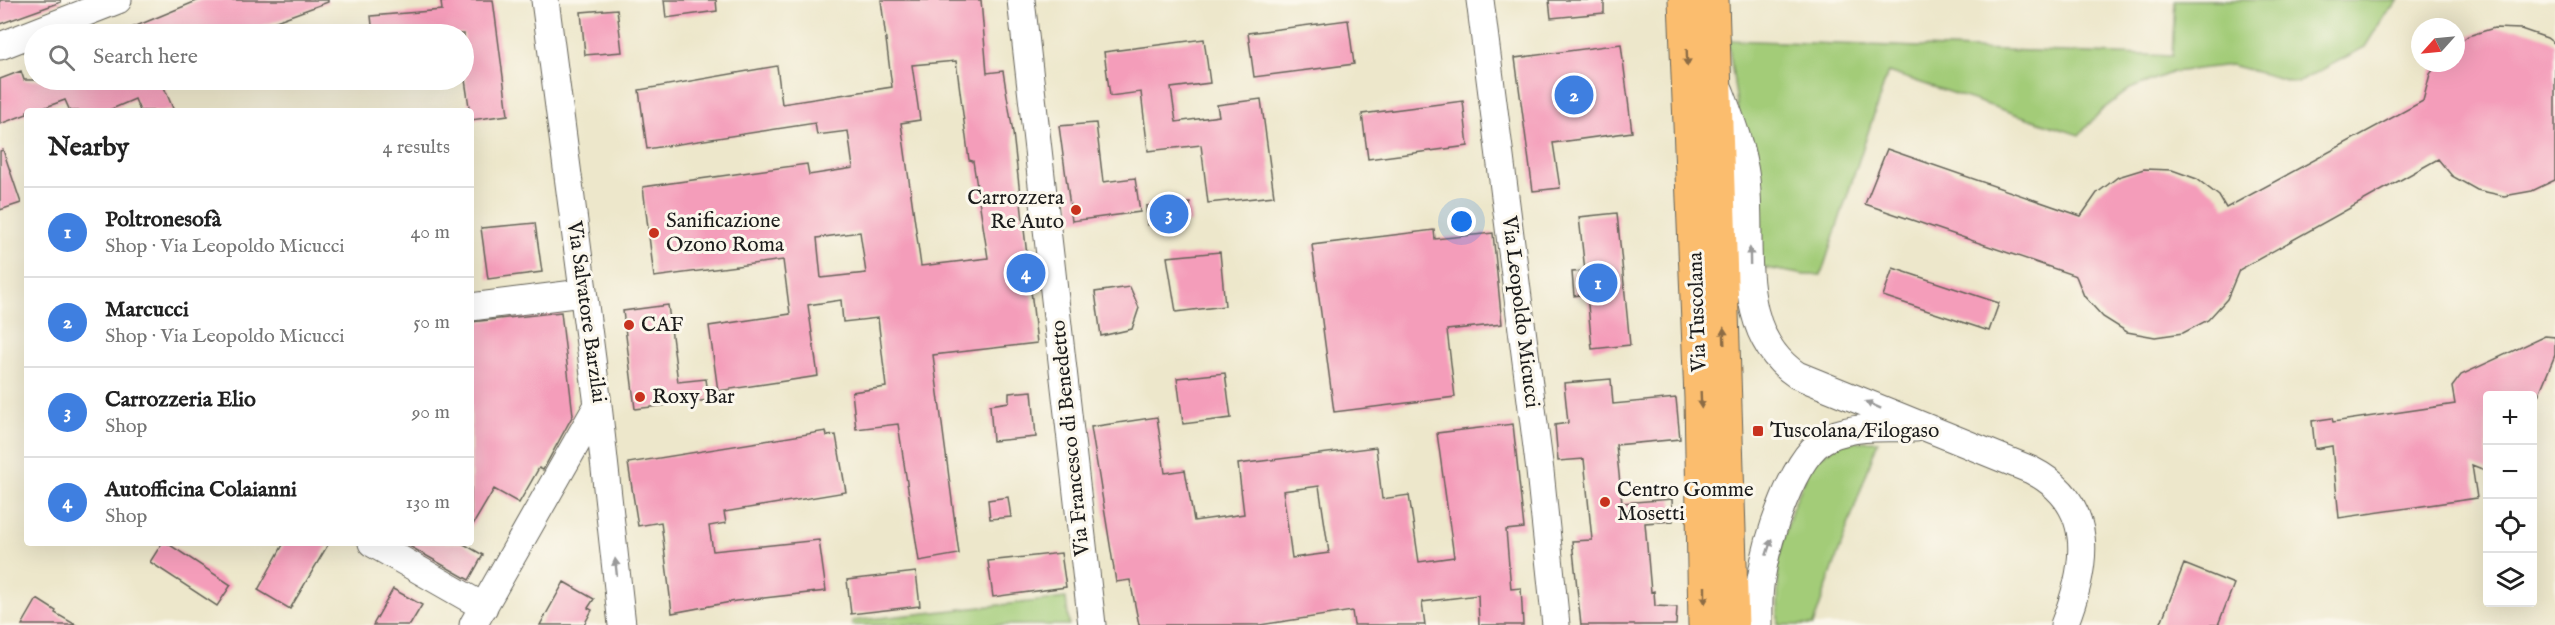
<!DOCTYPE html>
<html lang="en">
<head>
<meta charset="utf-8">
<style>
	:root { --surface:#fff; --page:#f6f6f6; --text:#222; --muted:#767676; --line:#e0e0e0; --accent:#0b8043 }
	body { margin:0; font-family:"IM FELL English",serif; background:var(--page); color:var(--text) }
	.controls { position:absolute; right:18px; bottom:18px; display:grid; overflow:hidden; border-radius:6px; box-shadow:0 6px 24px #0002 }
	.controls button { width:54px; height:54px; display:grid; place-items:center; padding:0; border:0; border-bottom:2px solid var(--line); background:var(--surface); color:var(--text); font:30px sans-serif }
	.compass { position:absolute; left:2411px; top:18px; width:54px; height:54px; border-radius:50%; background:var(--surface); box-shadow:0 6px 24px #0002; rotate:243deg }
	.you { position:absolute; left:1462px; top:222px; width:21px; height:21px; margin:-15px; border:4px solid #fff; border-radius:50%; background:#1a73e8; box-shadow:0 0 0 9px #1a73e833 }
	.badge { display:grid; place-items:center; width:39px; height:39px; border-radius:50%; background:var(--accent); color:#fff; font-size:20px; font-weight:700 }
	.pin { position:absolute; translate:-50% -50%; border:3px solid #fff; box-shadow:0 2px 6px #0006 }
	.list { margin:0; padding:0; list-style:none }
	h2 { display:flex; justify-content:space-between; align-items:center; height:78px; margin:0; padding:0 24px; font-size:26px }
	h2 small { font-size:20px; font-weight:400; color:var(--muted) }
	.list li { display:grid; grid-template-columns:39px 1fr auto; gap:18px; align-items:center; box-sizing:border-box; height:90px; padding:0 24px; border-top:2px solid var(--line) }
	.list b { display:block; font-size:22px; white-space:nowrap }
	.list p { margin:0; font-size:20px; white-space:nowrap; color:var(--muted) }
	.list em { font-size:20px; font-style:normal; color:var(--muted) }
	.icon { flex:none; width:33px; height:33px; fill:none; stroke:currentColor; stroke-width:2; stroke-linecap:round; stroke-linejoin:round }
	.map { position:relative; flex:none; width:2555px; height:625px; overflow:hidden }
	.search { position:absolute; background:var(--surface); box-shadow:0 6px 24px #0002; left:24px; top:24px; width:450px; height:66px; display:flex; align-items:center; gap:15px; box-sizing:border-box; padding:0 21px; border-radius:33px; color:var(--muted); font-size:22px }
	.panel { position:absolute; background:var(--surface); box-shadow:0 6px 24px #0002; left:24px; top:108px; width:450px; height:438px; border-radius:6px }
	.map>svg:first-child { display:block }
</style>
</head>
<body>
<div class="map">
<svg width="2555" height="625" viewBox="0 0 2555 625">
	<rect width="100%" height="100%" fill="#fbf7ec"/>
	<filter id="ink" filterUnits="userSpaceOnUse"><feTurbulence type="fractalNoise" baseFrequency=".0167" numOctaves="2"/><feDisplacementMap in="SourceGraphic" scale="12" xChannelSelector="R" yChannelSelector="G"/><feConvolveMatrix kernelMatrix="1 2 1 2 8 2 1 2 1" color-interpolation-filters="sRGB"/></filter>
	<filter id="wash" filterUnits="userSpaceOnUse"><feTurbulence type="fractalNoise" baseFrequency=".008" numOctaves="4" result="noise"/><feDisplacementMap in="SourceGraphic" scale="24" xChannelSelector="R" yChannelSelector="G"/><feGaussianBlur stdDeviation="1.35" result="paint"/><feColorMatrix in="noise" values="0 0 0 0 0 0 0 0 0 0 0 0 0 0 0 0 0 1.4 0 .05"/><feComposite in="paint" operator="in"/></filter>
	<g filter="url(#wash)">
		<rect width="100%" height="100%" fill="#ede7cb"/>
		<path fill="#a3cc78" stroke="#60744a" stroke-width="1.5" d="M2175,0H2399L2386,13L2365,47L2297,83L2231,65L2173,72L2130,89L2102,110L2079,135L1888,72L1821,275H1805L1760,267L1728,40L2172,56Z
			M1878,441L1813,625H1778V559L1792,509L1812,462L1842,442Z
			M1066,598L1069,625H852V621Z"/>
		<g id="blocks">
			<path fill="#f49dba" fill-rule="evenodd" d="M0,0H60L61,2L0,24Z
				M199,0H328V2L257,28L260,34H117Z
				M457,0H493L508,115L471,120L464,73V34H373L371,16L442,10L441,2Z
				M664,0H716L717,11L666,18Z
				M881,0H981L987,73L1003,71L1013,133L1037,343L933,355L959,554L919,561L898,424L856,429L852,392L886,387L878,318L843,322L841,300L808,305L818,376L718,391L709,326L790,314L783,260L654,277L643,187L807,164L809,175L853,168L848,131L817,135L815,123L647,149L639,90L777,66L782,104L892,87ZM956,61L969,160L973,161L988,258L921,266L901,123L920,120L912,65ZM860,232L866,273L821,278L817,238Z
				M1549,0H1604V13L1551,18Z
				M617,9L622,52L585,55L581,12Z
				M1348,20L1354,64L1254,77L1248,33Z
				M2494,28L2521,29L2547,38L2555,44V180L2532,191L2504,196L2477,190L2452,176L2438,159L2239,270L2227,299L2208,320L2183,333L2155,337L2127,332L2103,317L2084,296L2076,276L1865,204L1887,149L2081,216L2097,193L2118,177L2144,169L2172,170L2197,179L2219,196L2226,208L2423,101L2430,74L2438,63H2456V45L2468,36Z
				M1204,39L1210,83L1171,88L1176,122L1219,116L1217,105L1261,99L1274,196L1208,203L1201,145L1148,151L1141,92L1110,96L1104,52Z
				M1621,44L1632,132L1553,143L1560,188L1533,191L1515,58Z
				M21,71L24,80H161L174,111H140L135,99L107,111H70L65,100L35,111H27V114L0,124V79Z
				M1463,101L1468,146L1368,159L1362,114Z
				M1096,123L1103,182L1135,178L1140,212L1072,221L1059,126Z
				M3,150L21,203L0,210V151Z
				M1190,203L1191,222L1147,225L1146,206Z
				M1617,213L1630,345L1592,349L1587,294L1574,296L1572,272L1585,271L1579,217Z
				M535,223L542,272L488,279L481,228Z
				M1434,230L1435,239L1493,233L1502,324L1447,330L1455,397L1334,412L1312,245Z
				M1220,252L1225,306L1176,312L1167,257Z
				M1893,268L1999,303L1989,331L1883,296Z
				M1130,287L1139,308L1132,329L1101,336L1095,292Z
				M668,305L678,382L706,379L709,400L635,409L623,311Z
				M561,312L573,415L543,470L539,468L519,503L494,489L471,528V322Z
				M2545,336L2555,337V355L2538,396H2487V471L2472,465L2477,498L2339,518L2332,446L2315,449L2312,421L2332,418L2333,422L2455,404L2452,387L2461,375Z
				M1225,373L1231,418L1183,424L1177,378Z
				M1611,379L1613,404L1676,398L1680,439L1616,445L1622,503L1672,499L1673,521L1645,523L1651,592L1654,591L1655,606L1677,607L1676,625H1581L1572,541L1592,540L1584,459L1558,461L1555,425L1568,423L1564,383Z
				M1032,391L1036,437L993,441L990,405L1009,402V393Z
				M1157,417L1165,473L1185,470L1194,521L1244,514L1238,464L1376,447L1382,499L1409,495L1419,562L1454,557L1437,433L1513,424L1524,528L1506,530L1511,589L1521,588L1523,625H1479L1478,595L1422,602L1425,625H1354L1352,611L1260,625H1139L1130,580L1116,582L1091,427ZM1319,486L1329,553L1292,558L1283,491Z
				M826,431L827,436L836,435L846,492L724,512L726,523L709,526L713,551L819,540L826,591L736,601L672,613L661,522L638,526L628,463Z
				M1008,497L1011,517L990,519L988,500Z
				M162,543H167L231,585L217,606L150,562Z
				M284,543H329L290,609L258,590Z
				M404,543H462L483,555L469,580Z
				M1061,553L1066,587L993,597L988,561Z
				M2184,564L2234,584L2218,625H2160Z
				M916,572L920,606L851,614L847,580Z
				M564,582L594,599L588,608L592,610L584,625H540Z
				M393,589L422,605L410,625H373Z
				M37,599L56,611L55,613L76,625H22Z"/>
		</g>
	</g>
	<g filter="url(#ink)">
		<use href="#blocks" fill-opacity="0" stroke="#656359" stroke-width="1.5"/>
		<g fill="none" stroke-linecap="round" stroke-linejoin="round">
			<g stroke="#656359" stroke-width="29">
				<path id="minor" d="M545,0L598,405L622,625
					M1021,0L1092,625
					M1480,0L1540,471L1556,625
					M0,46L118,0
					M1720,91C1731,120 1742,148 1746,179C1753,245 1733,332 1797,375L2031,470C2098,504 2087,567 2064,625
					M471,307L582,293
					M372,543L484,607
					M473,625L598,405
					M1759,625C1759,610 1758,594 1761,579C1767,541 1793,453 1829,437C1855,425 1888,428 1916,428"/>
			</g>
			<g stroke="#656359" stroke-width="35">
				<path id="major" d="M1685,0L1701,398L1705,625
					M1712,0L1732,625"/>
			</g>
			<use href="#minor" stroke="#fff" stroke-width="27"/>
			<use href="#major" stroke="#fbbd6e" stroke-width="33"/>
		</g>
		<defs><path id="oneway-solid" d="M-6-.8H1V-3.2L6.5 0L1 3.2V.8H-6Z" transform="scale(1.5)"/></defs>
		<g fill="#8c6c45">
			<use href="#oneway-solid" transform="translate(1687 58) rotate(88)"/>
			<use href="#oneway-solid" transform="translate(1724 336) rotate(-92)"/>
			<use href="#oneway-solid" transform="translate(1701 400) rotate(88)"/>
			<use href="#oneway-solid" transform="translate(1705 595) rotate(90)"/>
		</g>
		<g fill="#999">
			<use href="#oneway-solid" transform="translate(1750 256) rotate(-91)"/>
			<use href="#oneway-solid" transform="translate(1873 405) rotate(-156)"/>
			<use href="#oneway-solid" transform="translate(1769 547) rotate(-72)"/>
			<use href="#oneway-solid" transform="translate(616 567) rotate(-96)"/>
		</g>
	</g>
	<g fill="#c8321e" stroke="#fbf7ec" stroke-width="2">
		<circle cx="1076" cy="210" r="6"/>
		<circle cx="654" cy="233" r="6"/>
		<circle cx="629" cy="325" r="6"/>
		<circle cx="640" cy="397" r="6"/>
		<rect x="1752" y="425" width="12" height="12" rx="3"/>
		<circle cx="1605" cy="502" r="6"/>
	</g>
	<g text-anchor="middle" dominant-baseline="central" stroke-width="6" stroke-linejoin="round" paint-order="stroke">
		<g font-size="21" fill="#1c1c1c" stroke="#fbf7ec" text-anchor="start">
			<text x="1064" y="198" text-anchor="end">Carrozzera<tspan x="1064" dy="24">Re Auto</tspan></text>
			<text x="666" y="221">Sanificazione<tspan x="666" dy="24">Ozono Roma</tspan></text>
			<text x="641" y="325">CAF</text>
			<text x="652" y="397">Roxy Bar</text>
			<text x="1770" y="431">Tuscolana/Filogaso</text>
			<text x="1617" y="490">Centro Gomme<tspan x="1617" dy="24">Mosetti</tspan></text>
		</g>
		<g font-size="21" fill="#1c1c1c" stroke="#fbf7ec">
			<text transform="translate(586 312) rotate(82)">Via Salvatore Barzilai</text>
			<text transform="translate(1520 312) rotate(83)">Via Leopoldo Micucci</text>
			<text transform="translate(1698 312) rotate(-92)">Via Tuscolana</text>
			<text transform="translate(1071 438) rotate(-96)">Via Francesco di Benedetto</text>
		</g>
	</g>
</svg>
<div class="controls">
<button>+</button>
<button>−</button>
<button><svg class="icon" aria-label="locate" viewBox="0 0 24 24"><circle cx="12" cy="12" r="6"/><path d="M12 2v4M12 18v4M2 12h4M18 12h4"/></svg></button>
<button><svg class="icon" aria-label="layers" viewBox="0 0 24 24"><path d="M12 4l9 5-9 5-9-5zM3 14l9 5 9-5"/></svg></button>
</div>
<svg class="compass" viewBox="-18 -18 36 36"><path d="M0-13l5 13h-10z" fill="#e53935"/><path d="M0 13l5-13h-10z" fill="#767676"/></svg>
<div class="you"></div>
<div class="pin badge" style="left:1598px;top:283px;background:#3f7fe0">1</div>
<div class="pin badge" style="left:1574px;top:95px;background:#3f7fe0">2</div>
<div class="pin badge" style="left:1169px;top:214px;background:#3f7fe0">3</div>
<div class="pin badge" style="left:1026px;top:273px;background:#3f7fe0">4</div>
<div class="search"><svg class="icon" aria-label="search" viewBox="0 0 24 24"><circle cx="10" cy="10" r="6"/><path d="M15 15l6 6"/></svg>Search here</div>
<section class="panel">
<h2>Nearby<small>4 results</small></h2>
<ul class="list">
<li><span class="badge" style="background:#3f7fe0">1</span><div><b>Poltronesofà</b><p>Shop · Via Leopoldo Micucci</p></div><em>40 m</em></li>
<li><span class="badge" style="background:#3f7fe0">2</span><div><b>Marcucci</b><p>Shop · Via Leopoldo Micucci</p></div><em>50 m</em></li>
<li><span class="badge" style="background:#3f7fe0">3</span><div><b>Carrozzeria Elio</b><p>Shop</p></div><em>90 m</em></li>
<li><span class="badge" style="background:#3f7fe0">4</span><div><b>Autofficina Colaianni</b><p>Shop</p></div><em>130 m</em></li>
</ul>
</section>
</div>
</body>
</html>
